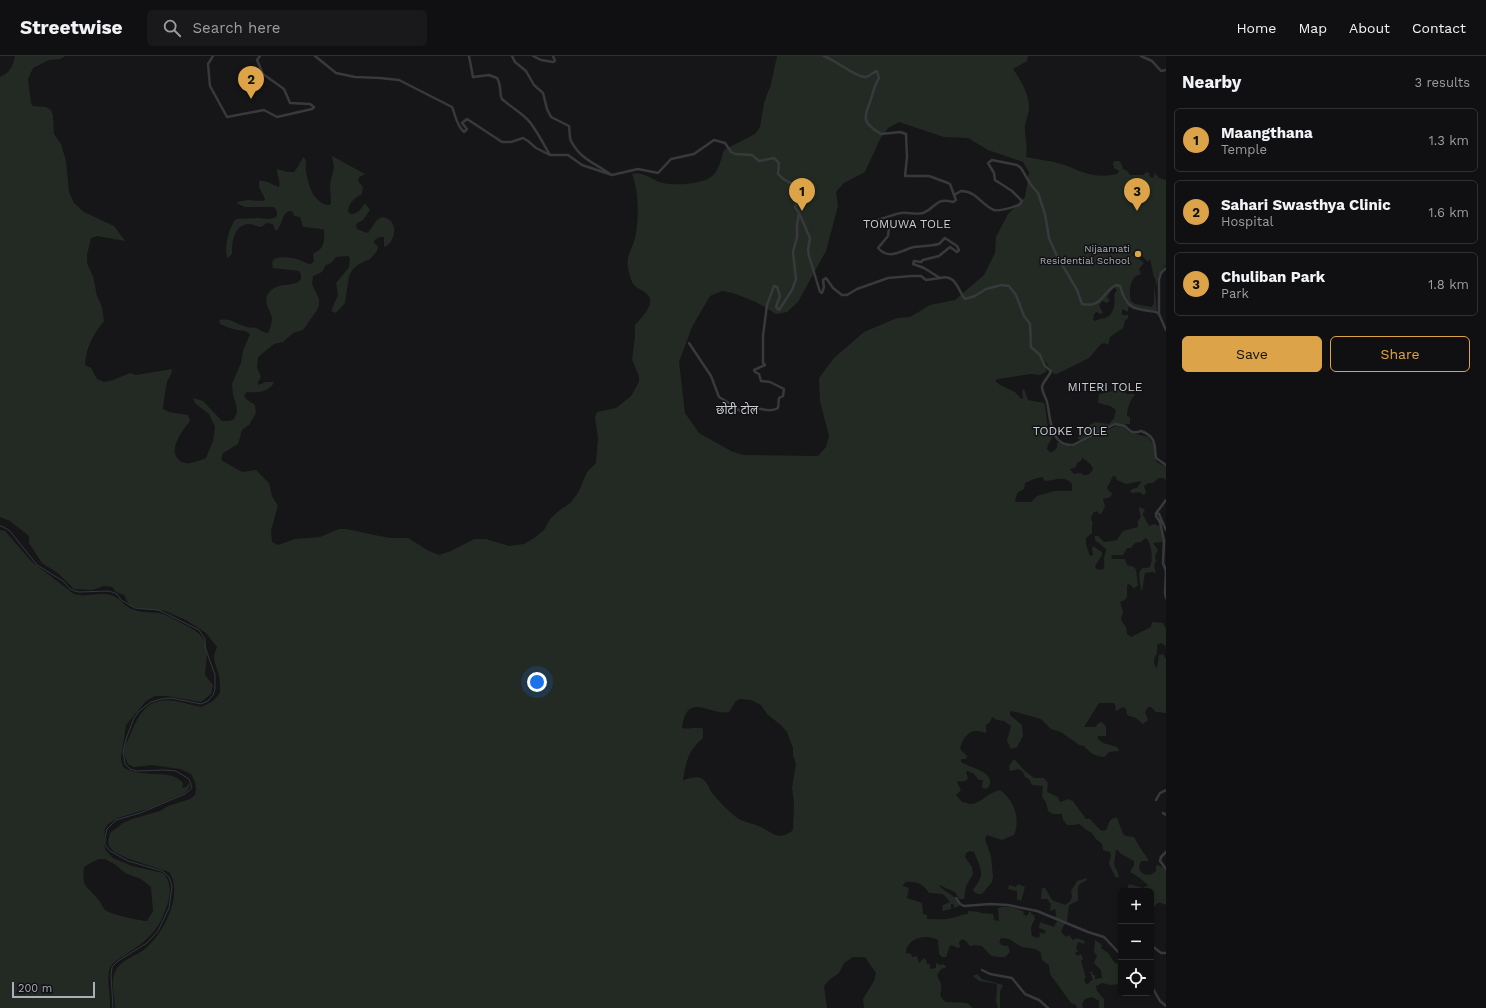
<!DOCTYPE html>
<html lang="en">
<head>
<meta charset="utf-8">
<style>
	:root { --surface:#101012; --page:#19191b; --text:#f1f3f6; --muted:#9c9d9f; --line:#303032; --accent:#dda349 }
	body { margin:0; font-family:"Work Sans","Noto Sans Devanagari",sans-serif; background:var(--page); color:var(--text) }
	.controls { position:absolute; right:12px; bottom:12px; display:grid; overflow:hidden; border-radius:6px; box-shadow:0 2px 6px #0003 }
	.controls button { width:36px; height:36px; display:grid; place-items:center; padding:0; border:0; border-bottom:1px solid var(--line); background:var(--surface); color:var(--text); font:20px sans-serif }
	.scale { position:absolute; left:12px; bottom:10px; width:83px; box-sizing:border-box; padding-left:4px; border:2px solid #aaaeb6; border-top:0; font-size:11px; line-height:14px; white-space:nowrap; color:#aaaeb6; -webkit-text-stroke:3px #111113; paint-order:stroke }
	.you { position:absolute; left:537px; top:626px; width:14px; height:14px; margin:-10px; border:3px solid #fff; border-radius:50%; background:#1a73e8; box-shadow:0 0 0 6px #1a73e833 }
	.badge { display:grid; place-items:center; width:26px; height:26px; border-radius:50%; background:var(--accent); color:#111; font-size:13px; font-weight:700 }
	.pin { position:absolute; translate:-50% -33px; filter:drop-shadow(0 1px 2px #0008) }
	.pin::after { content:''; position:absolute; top:21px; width:14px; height:12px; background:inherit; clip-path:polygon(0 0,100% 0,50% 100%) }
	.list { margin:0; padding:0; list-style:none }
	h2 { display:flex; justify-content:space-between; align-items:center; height:52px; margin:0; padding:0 16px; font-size:17px }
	h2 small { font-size:13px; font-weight:400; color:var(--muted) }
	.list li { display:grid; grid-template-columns:26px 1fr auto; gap:12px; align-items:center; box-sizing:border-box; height:64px; margin:0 8px 8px; padding:0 8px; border:1px solid var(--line); border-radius:6px }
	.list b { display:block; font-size:15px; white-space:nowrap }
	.list p { margin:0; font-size:13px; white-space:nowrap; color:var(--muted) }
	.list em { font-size:13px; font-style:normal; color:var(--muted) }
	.actions { display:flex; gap:8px; padding:12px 16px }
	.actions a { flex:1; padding:9px 0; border:1px solid var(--accent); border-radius:6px; text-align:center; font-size:14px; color:var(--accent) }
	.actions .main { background:var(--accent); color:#111 }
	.icon { flex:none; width:22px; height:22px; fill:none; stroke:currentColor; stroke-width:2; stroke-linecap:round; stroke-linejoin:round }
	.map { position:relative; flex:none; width:1166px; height:952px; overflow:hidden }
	header { display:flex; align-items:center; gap:24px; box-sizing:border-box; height:56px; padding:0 20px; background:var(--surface); border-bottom:1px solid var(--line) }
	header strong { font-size:19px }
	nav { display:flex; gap:22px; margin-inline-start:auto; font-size:14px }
	.search { width:280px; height:36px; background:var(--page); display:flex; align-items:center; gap:10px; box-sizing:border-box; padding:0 14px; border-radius:6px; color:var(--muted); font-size:15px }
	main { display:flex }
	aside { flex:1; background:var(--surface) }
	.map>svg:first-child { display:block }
</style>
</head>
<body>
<header>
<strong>Streetwise</strong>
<div class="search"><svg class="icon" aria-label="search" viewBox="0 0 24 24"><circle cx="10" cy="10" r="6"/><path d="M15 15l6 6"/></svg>Search here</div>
<nav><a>Home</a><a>Map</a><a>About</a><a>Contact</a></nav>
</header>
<main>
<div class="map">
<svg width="1166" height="952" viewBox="0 0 1166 952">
	<rect width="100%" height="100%" fill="#161618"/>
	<path fill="#232a23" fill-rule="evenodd" d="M15,0H65L61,3L49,4L33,12L28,23L31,47L33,50L46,51L51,54L53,60L54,78L61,88L66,105L69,136L74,147L84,156L114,170L125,185L97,180L91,182L87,199V206L89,212L93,220L97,240L102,251L104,265C93,279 86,291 85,309L91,312L97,323L104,326L113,324L130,317L136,319L172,313C172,319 169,321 167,326C165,335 164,344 163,353L169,356L188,359L190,365C183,374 167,394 179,404C182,407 187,408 191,407C196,406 201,404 206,402L213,385L215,371L209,358L196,348L193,342L203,345L222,365H230L234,363L237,356L236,348L233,339L232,328L241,307L243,295L250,278C244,273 240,275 233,273C229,272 225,270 220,268L219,264C230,261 237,269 247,271C250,272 253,271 256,272C261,274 263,277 268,277C270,273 272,267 272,262C270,254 263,246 268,238C277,224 294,233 301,223V218L299,215L273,212L272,207L274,203C282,200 294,201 302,205C305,206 307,208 311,208L314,205L313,198C315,196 317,196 319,194C324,191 325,180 324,174L321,173L303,171L300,161L294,160L293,156L289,155C281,159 283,168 277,174H275L273,168L267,167L261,171C257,171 254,168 249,168C234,169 232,185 232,198L228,202C223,194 229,170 236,163L257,162L270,163L276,161C278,157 277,154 274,151H245L238,148L237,146L248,144L264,145L265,143L259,131V125C267,124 272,129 279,131C281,123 276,119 277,113L288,116H294C296,114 302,104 303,101L305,103C307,107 305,111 306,116C309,127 309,135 318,144C322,147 324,149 330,149L331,147L330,128L334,111L332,100L365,118L359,121L358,125L363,131L362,138C355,141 348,148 348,156L351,158C358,158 361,153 365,147L370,154L363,164L356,168L357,173L367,177C374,173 376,156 388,163C399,169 394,188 384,191V181C380,181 374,182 374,187L378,190L377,195L370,203L359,208L353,213L349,220L345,247L336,257L331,255L338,239L336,227L349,211L350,202L348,200L336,201L331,207L326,209L322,216L313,220L312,228L319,243V249L317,254L303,274L293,277L283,286L274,288L258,301L257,311L261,321L258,326V329L266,326H274C270,336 256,337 247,336L244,339L246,343L255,349L256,357L249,369L242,374L238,388L223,397L221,404L242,416L256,414L269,427L272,440L278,450L271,474L272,486L278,489L295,483L320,481L339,473H346L389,482H408L429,495L439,499L451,495L474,483H486L509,490L524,488L534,482L544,474L550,463L560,454L570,447L578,437L587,416L596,407L598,382L595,362L597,356L616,352L631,340L639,326V320L632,304L635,281V269C641,262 657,248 647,238C643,234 638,233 634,229C631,226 629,216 628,212C626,199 632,194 635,182C639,166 639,134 632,118C642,115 650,122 659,126C671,130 700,129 711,121C719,116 721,102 724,94L755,78L760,71L764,47L771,28L777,0H1028L1027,5L1013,13C1021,25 1029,37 1029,52C1029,60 1024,66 1025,74C1025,81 1028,94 1026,101C1035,103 1044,104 1054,106C1079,112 1088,124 1117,118L1119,115L1114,112L1113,107L1115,105H1119L1121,107L1123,113L1127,115L1130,119H1143L1147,116L1149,117L1150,121L1153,122L1155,117L1159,122L1166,124V208L1158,220L1157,230L1155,222H1154L1150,203L1148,206L1136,194L1131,199L1132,200L1134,198L1144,207L1139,213L1141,218L1136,220C1129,226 1129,237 1131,245L1135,248L1152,251L1154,247V228L1157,254C1148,257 1138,252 1130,249L1128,252V256L1122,253V259H1128V262L1125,265L1123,272L1110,281L1108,289L1105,287L1101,288L1089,302L1057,318H1054L1042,301L1044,310L1047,315L1040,319L1031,318L998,323L995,325L1000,329L1015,336L1021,343L1023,342L1022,335L1024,333L1028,344L1044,347L1045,350L1048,373L1053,380L1048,389L1047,393L1050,396H1052L1057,392V387L1059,386L1071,391L1116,370L1124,371L1129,376L1148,381C1150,383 1153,387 1154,389C1158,398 1148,405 1166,410V424L1163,422C1155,422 1158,424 1153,427H1148L1144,430L1146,436L1144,439L1139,436L1133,437L1130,436L1132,433L1137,432L1142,425L1126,428L1117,424L1115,420H1113L1107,432L1109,435L1112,437C1111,443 1108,441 1103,443L1105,451L1101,458H1099L1097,455L1093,457L1091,462L1093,467L1092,469V477L1086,482V489L1090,500L1093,499L1092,493L1093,490L1102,496V499L1095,510L1096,513C1107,516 1104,509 1104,503C1104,500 1106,496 1106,493L1095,484V480H1098L1104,486L1112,485L1117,484L1123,475L1138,471V465L1141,461L1139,454L1140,451L1145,454L1143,457V459L1149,470L1155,468L1158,470L1160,469L1163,486L1153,487L1158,494L1155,500L1156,505L1154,509L1156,517L1151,516L1145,517L1142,534H1141C1141,529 1136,515 1143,512C1145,512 1148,512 1150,511C1153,502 1152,493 1148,484L1145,482L1141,486L1135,487L1131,492H1127L1123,499H1112L1111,501L1113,503H1125L1127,509L1134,511L1136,514L1138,530L1135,531V533L1129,528L1127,529V541L1125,544L1120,546L1123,555L1121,564L1126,571L1127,578L1131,581L1151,571L1152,566L1163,567L1166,573V590L1161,587L1157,589V598C1153,601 1153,609 1157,612L1159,599L1163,598L1166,603V657L1156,656L1151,651H1148L1145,656L1148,664L1143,668L1136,662L1127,659L1126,653C1121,649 1120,654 1116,655L1115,648L1113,647H1099L1084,671H1095L1100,666L1103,667L1106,671V680H1098V683L1103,687L1117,691L1119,695L1109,696L1104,701C1093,700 1091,697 1084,690L1079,689L1061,676L1051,673L1041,663L1012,655L1010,656V659L1022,669L1023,680L1017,691L1011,693L1007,685L1011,670L1004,665L997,664L992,661L990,666L986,669V677C983,676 980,675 977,675C967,674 962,685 960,693L967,700L966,703H961V706C970,712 998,716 988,732L983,733L982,730L983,724H979L973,717L967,715L966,716L968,722C966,726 963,726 959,725L957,726L961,734L956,739L962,746C964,746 968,748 971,748C982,747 988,736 1000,734C1014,744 1021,763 1014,779L1002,784L987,779L985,783L991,800L993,822L992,826L982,838C978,838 974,838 973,833C986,819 981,813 974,796L970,795L966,797L965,801L972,811L973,818L966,830L964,843H959L955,836L939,829C944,837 958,839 959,850L954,852L953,848H951V853L942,855L943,849L950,846L943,838L929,837C923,828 917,825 906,826L902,830L907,831L909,833L907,842L922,847L923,858L927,859V863C935,863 944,864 952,862C958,861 962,858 968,858V855L980,856V857L993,858L994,864L999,865L998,852C1005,849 1017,852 1024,856L1023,858L1027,860L1029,856H1031V858L1034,859L1035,863C1031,870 1030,872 1032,880L1038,882L1040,880L1039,876L1044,878L1046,875L1039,872L1040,866L1054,871L1057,865L1063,867V866L1055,862L1056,858L1055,853H1053L1052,855L1050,854L1051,848L1047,843H1041L1042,832H1045L1052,844L1065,849C1071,845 1073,843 1071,835L1077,825L1087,822L1086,825C1074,828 1079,837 1078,845L1069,849L1067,866L1064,869L1061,876L1066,881L1069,879L1073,884L1076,882L1085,885L1084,888L1078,886L1076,892L1078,895L1075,897L1077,900L1081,898L1083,903L1081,905L1086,922L1084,923L1086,928L1090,927V925L1093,924L1090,916L1092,915L1093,919H1095V923L1102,922L1101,914L1094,907L1097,900L1094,896L1095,884L1102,889L1101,892L1108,897L1115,907L1119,908L1121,906L1119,911L1121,913V928L1111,929L1102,927L1096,930L1097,935L1104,943V952H1099V945L1092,941L1085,943L1082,948L1083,952H1077L1076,949L1071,947L1050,918L1049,909L1042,904L1041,897C1035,891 1030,893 1023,891C1014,888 1011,881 1001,882L999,886L1002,889L1008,890L1010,896L1005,901C990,901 992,901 982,890L975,889L970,890L966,885L962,883L959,886L960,891L958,892L951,889L949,892L946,901H942L939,898L938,884C927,877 906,882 906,897L911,898L912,901L917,900L919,907L924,902L926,904L927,908H930V913L936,912V907L941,909L943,908L947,911L941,913L937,919C938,922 940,925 941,928C943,938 936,938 946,946L967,947L973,952H864L863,943L874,925L876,917L865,901H853L844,907L839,917L829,924L824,930L827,952H115C115,940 110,928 115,916C122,902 136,901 146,892C164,877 184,837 169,816L129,803L114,796L109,790L108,785L110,777L123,767L132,763L160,755L168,750L190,743L195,739L196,733L195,726L191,718L180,713L152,709L134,711L128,708C126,704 123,698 124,693C125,689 127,685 129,682C135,667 142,649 159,645C174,642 188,649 202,651L213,645L220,637C220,631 220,625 219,620C216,607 211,605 217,591L206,577L186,564L165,555L133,551L128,547L124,539L116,536L112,531L104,530L92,534L74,533L59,518L42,507L29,487V480L10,465L0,461V21C10,17 13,10 15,0ZM899,66L944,81L968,82L988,94L1023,106L1029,116L1025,141L1008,158L996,181L995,197L984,219L955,244L930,249L910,261L897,262L864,276L834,302L819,322L820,345L829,380L826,391L818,400L743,399L731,395L699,377L685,357L679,306L692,271L710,240L722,235L733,237L756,246L776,258L787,256L798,246L826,195L838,150L836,136L844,127L865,116L880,83L888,72ZM1114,231L1117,234L1114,239C1115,247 1115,258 1105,262C1101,263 1099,263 1095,265L1093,263L1094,258L1097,256L1100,258L1103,257L1099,249L1103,245L1107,247L1110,244L1107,241ZM1082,402C1086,404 1093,409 1093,414L1088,419H1083L1081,417L1074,418L1070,413L1076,411L1077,407L1081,405ZM1042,421L1045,425C1055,424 1065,419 1072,428V435H1054L1037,440L1031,446H1015L1017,437L1024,433L1025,427L1034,423ZM740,643L751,644L761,649L767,658L782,670L787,676L793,692V699L796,708L792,732L794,747L793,774C779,785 774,778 761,771C752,767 744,767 736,761C727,754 719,745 712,737C709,732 707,725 701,722C696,720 688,723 683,724C686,705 688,695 703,682V673C697,670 689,674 682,672C687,634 709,660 729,656L736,645Z
		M1121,333L1127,338H1134V340C1130,343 1127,354 1127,360L1130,361V368L1112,369L1081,385L1078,382V378L1085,379L1088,370L1095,366L1109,368L1114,362L1116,354L1110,350L1098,347L1099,338Z
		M0,474L5,475L32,506L74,538C86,542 99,536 111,539C120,541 125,552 134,554C142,557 150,556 159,557C167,559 174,563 181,567C211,581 208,589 205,619L213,629L211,638L201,646L167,640H155L146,645L126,669L121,702L123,711C140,723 172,712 183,727L182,732L186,731L189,727L190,730L187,735L183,738L150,752L118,762L108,768L105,773L104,789L106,795L113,802L132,810L163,817C171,826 171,835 168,846C161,871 150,883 128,897C123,901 115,904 111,910C105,919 111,940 110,952H0ZM99,803H105L116,809L125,817L141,823L151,831L153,855L147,865C140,865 109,858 105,854C102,851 101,846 98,843C86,829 82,832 84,811L94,805Z
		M1013,704H1015L1024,714L1034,722H1044L1048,727L1047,736L1058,741L1060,746L1069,743L1073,745L1086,763H1090L1099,773L1102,775L1106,774C1109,768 1109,761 1117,762L1123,778L1126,780L1134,781L1139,790L1148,803V805H1142L1140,807L1139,812C1142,820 1150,821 1156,815V810L1158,809L1166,813V849C1155,843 1156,850 1151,856V835H1130L1127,833L1129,828L1143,832L1148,829L1137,820L1130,816L1134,809V805L1121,798L1118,794H1116L1114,808L1118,817L1119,821L1116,822L1109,808L1111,799L1110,796L1103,794L1102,788L1096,783L1091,776L1088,775L1079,768L1073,769H1067L1063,764L1062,758H1053L1048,755L1046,746L1042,741L1043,730L1032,729L1029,723L1025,721L1023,716L1019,713L1010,715L1009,710Z
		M1018,828L1025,831L1021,845L1017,843V835L1008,833L1009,829L1016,831Z
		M977,918L982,923L1003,929L1000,936V952H998L996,946L997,928L979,925L973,920Z"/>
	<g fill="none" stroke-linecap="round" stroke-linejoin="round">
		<path stroke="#31393f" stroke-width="1" d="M0,470H1L9,474L37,509L63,525L70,533L78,536L109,535L117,538L121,544L135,552L158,554L169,559L199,574L205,583V591L215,619V633L213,639L208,645L201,648L171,642L161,643L151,646L139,655L134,662L126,683L123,696L125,708L130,713L136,715L164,714L176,715L189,723L192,731L190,734L185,738L140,757L116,764L107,773L105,782V789L110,795L128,805L162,815L169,821L172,830L169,852L158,875L147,887L118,905L112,911L111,919L113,952"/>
		<path stroke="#38393c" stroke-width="2.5" d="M213,0L208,8L210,30L227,61L264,54L277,61L312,53L314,51L310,48L290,47L284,33L263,18L257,4L260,0
			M315,0L336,17L355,21L380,22L399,24L452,51C456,60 456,69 464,76L467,73L462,67L467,63L502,86H511L523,82L528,85L536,92L550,99H568L582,109L612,119L638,113L658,117L671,103L694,98L714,84L725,87L731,96L735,98L752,99L759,105L774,102L779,107L778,118C785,126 792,128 802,130L799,143L795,151L799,157
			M469,0L473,21L489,19L497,22C502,30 499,38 502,43C507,48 521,57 526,62C535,70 543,88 550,99
			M512,0L515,6L526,15L534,29L543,37L547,53L551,61L569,70C570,75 569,81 571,85C581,104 595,107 610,118
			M533,0L541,4L553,6L555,5L553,0
			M824,0C835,4 857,22 866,21C870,20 873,16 877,15L879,22C875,28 874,33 872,40C866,60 858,64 881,78L900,76L906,78L907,101L905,120H929L948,127L950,128L954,139
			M1141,0L1152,5L1161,15L1166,14
			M1166,212L1161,217L1159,223V258L1166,274
			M940,222C956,217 958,235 965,243L975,240L986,233L1001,229L1009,230L1016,239L1024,260L1030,268L1031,291L1040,299L1045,310L1051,315C1049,321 1043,325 1042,331C1042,337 1046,341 1047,346C1051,362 1049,390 1073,389L1115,368L1125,370C1130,376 1134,378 1141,375C1157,381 1154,389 1156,402L1166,409
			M689,287L711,320L719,341L729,347L740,355C753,346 767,359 778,352L779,342L783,340L784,333L770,326L761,325L759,318L755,316L754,314L765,309L763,307V280L767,249L774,230L777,231L780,240L776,251L779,254L792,234L796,223L793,196L797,181V169L799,157L810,182L808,194L809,200L820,236L822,237L824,231L823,224L826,222L833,232L842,239H847L857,233L888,222L911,220H921L926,224L940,222L924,212L913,208L914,205L921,206L923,204L939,200L950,191L957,196L959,194L957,190L945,182L939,188C931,190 922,190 914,191C901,194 890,205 878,192L888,180L889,172L887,169L879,166L878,164C880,163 899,157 901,157C908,156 916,159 923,157C937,152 934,141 953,146L956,144L954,139L961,135C977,135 981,149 994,154C1000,156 1012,151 1019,149L1022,145L1012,135L995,124L994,117L988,107L992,104L1017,109L1021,112L1031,129L1038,137L1045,158L1049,182L1056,198L1077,234L1082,248C1103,252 1101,237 1116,229L1120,230C1127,254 1134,253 1156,256L1159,258
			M1157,456L1166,444
			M1156,457V460L1160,466L1164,485L1163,507L1166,515L1165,537L1166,542
			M1156,457L1159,458L1166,474
			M1156,744L1160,737L1166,734
			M1163,757L1166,759
			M1166,796L1161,801L1160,805L1166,813
			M956,842L960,848L964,850L990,848L1008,849L1037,855L1088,876L1104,881L1121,899
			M1151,889L1161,897H1166
			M982,914L990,918L1012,922L1025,938L1039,944L1048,952
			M1151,929L1160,945L1166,950"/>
	</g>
	<circle fill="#dda349" stroke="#111113" stroke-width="1.5" cx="1138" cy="198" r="4"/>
	<g text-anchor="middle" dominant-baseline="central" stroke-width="3" stroke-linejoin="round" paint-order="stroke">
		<g font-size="10" fill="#aaaeb6" stroke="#111113" text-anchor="end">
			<text x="1130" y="192">Nijaamati<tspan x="1130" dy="12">Residential School</tspan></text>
		</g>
		<g font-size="12" fill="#cacdd3" stroke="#111113">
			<text x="907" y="168">TOMUWA TOLE</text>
			<text x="1105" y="331">MITERI TOLE</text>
			<text x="737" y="354">छोटी टोल</text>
			<text x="1070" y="375">TODKE TOLE</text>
		</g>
	</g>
</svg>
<div class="controls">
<button>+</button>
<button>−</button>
<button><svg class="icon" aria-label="locate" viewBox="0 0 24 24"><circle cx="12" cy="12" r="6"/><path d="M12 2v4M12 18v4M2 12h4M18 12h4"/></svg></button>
</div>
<div class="scale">200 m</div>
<div class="you"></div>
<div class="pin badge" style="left:802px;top:155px">1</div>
<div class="pin badge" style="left:251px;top:43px">2</div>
<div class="pin badge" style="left:1137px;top:155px">3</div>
</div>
<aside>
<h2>Nearby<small>3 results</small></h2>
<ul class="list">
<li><span class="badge">1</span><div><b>Maangthana</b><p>Temple</p></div><em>1.3 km</em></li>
<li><span class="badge">2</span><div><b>Sahari Swasthya Clinic</b><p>Hospital</p></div><em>1.6 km</em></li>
<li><span class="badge">3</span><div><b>Chuliban Park</b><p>Park</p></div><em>1.8 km</em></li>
</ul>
<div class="actions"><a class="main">Save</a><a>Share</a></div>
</aside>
</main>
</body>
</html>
